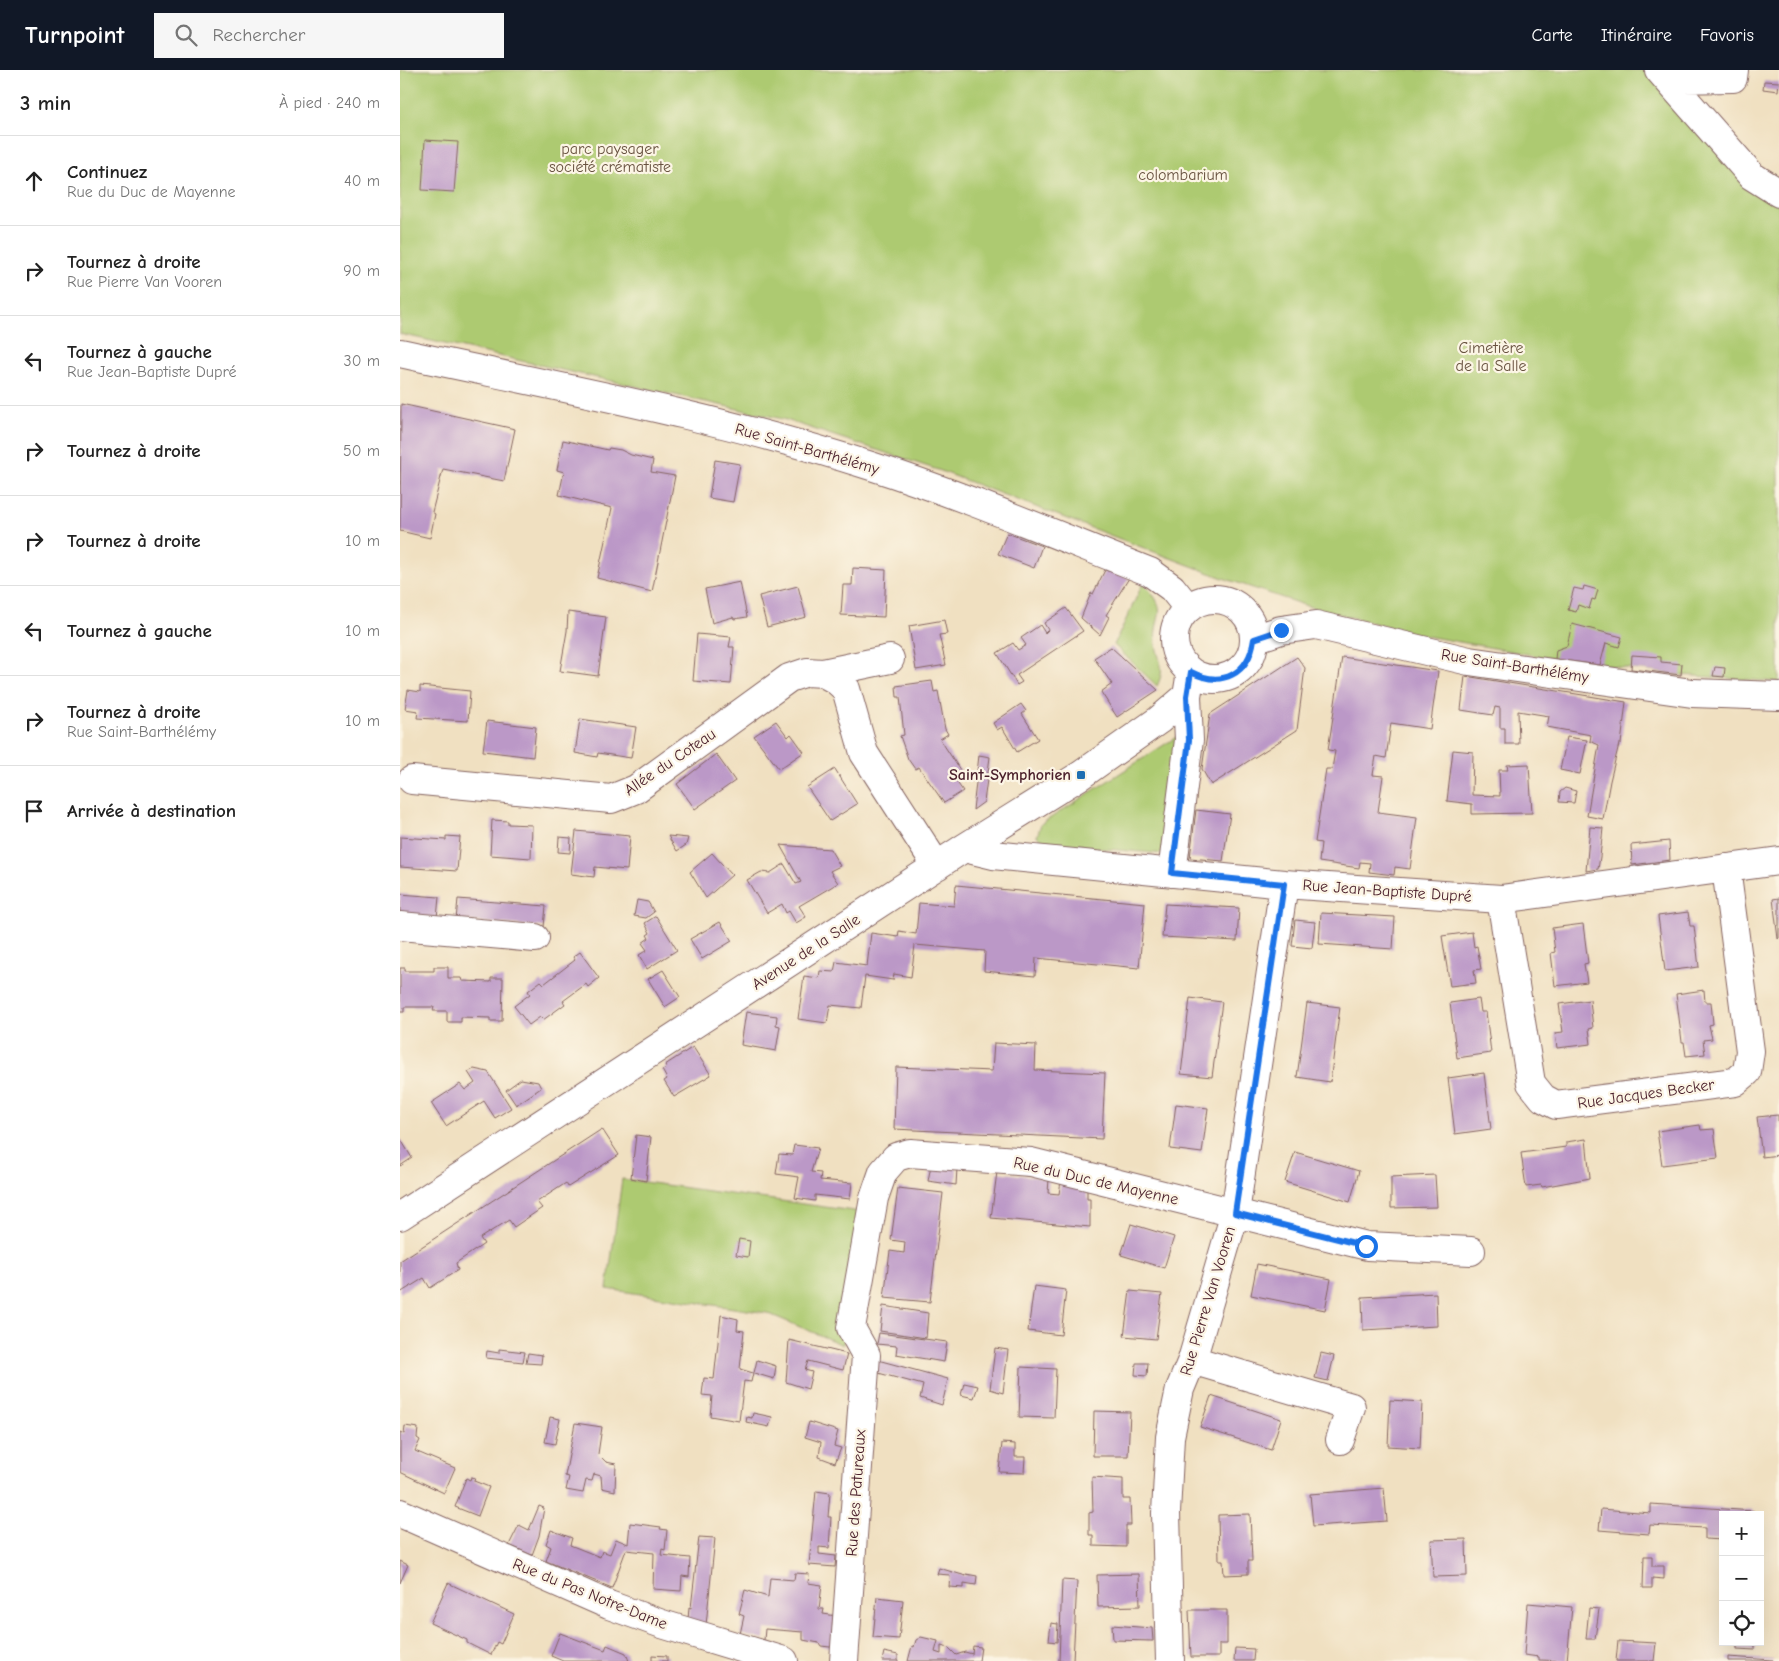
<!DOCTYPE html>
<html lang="fr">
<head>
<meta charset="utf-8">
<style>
	:root { --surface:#fff; --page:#f6f6f6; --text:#222; --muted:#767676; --line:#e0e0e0; --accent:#111827 }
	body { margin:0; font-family:"Comic Neue",sans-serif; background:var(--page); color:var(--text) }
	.controls { position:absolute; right:15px; bottom:15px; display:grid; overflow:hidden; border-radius:0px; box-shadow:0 5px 20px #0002 }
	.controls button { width:45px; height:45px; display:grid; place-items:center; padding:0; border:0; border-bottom:1px solid var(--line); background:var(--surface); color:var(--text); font:25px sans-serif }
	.stop { position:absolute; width:15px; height:15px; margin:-11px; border:4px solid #1a73e8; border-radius:50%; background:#fff }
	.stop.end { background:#1a73e8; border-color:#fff; box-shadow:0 1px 5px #0008 }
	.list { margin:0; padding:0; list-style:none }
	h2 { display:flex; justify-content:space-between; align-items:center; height:65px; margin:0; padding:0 20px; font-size:21px }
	h2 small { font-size:16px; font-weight:400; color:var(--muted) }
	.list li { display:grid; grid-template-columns:32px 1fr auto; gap:15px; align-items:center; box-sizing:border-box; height:90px; padding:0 20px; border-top:1px solid var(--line) }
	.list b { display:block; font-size:19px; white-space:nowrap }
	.list p { margin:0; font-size:16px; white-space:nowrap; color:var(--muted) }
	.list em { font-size:16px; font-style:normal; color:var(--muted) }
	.icon { flex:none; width:28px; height:28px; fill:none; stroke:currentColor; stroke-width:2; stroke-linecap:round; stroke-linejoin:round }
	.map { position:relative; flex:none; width:1379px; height:1591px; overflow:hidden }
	header { display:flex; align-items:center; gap:30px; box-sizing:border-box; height:70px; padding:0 25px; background:var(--accent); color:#fff }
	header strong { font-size:24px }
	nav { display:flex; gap:28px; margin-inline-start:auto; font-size:18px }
	.search { width:350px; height:45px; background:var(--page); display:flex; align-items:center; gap:12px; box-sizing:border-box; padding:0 18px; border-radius:0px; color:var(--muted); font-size:19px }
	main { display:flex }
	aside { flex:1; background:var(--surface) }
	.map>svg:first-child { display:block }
</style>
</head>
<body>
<header>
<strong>Turnpoint</strong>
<div class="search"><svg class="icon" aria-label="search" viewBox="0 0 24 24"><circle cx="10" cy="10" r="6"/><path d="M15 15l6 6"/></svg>Rechercher</div>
<nav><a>Carte</a><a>Itinéraire</a><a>Favoris</a></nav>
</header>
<main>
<aside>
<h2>3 min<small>À pied · 240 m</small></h2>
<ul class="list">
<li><svg class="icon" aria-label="ahead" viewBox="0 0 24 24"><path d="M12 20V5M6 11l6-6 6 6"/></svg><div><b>Continuez</b><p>Rue du Duc de Mayenne</p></div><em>40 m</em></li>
<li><svg class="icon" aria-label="right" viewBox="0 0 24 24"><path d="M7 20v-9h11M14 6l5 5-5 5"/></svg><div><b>Tournez à droite</b><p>Rue Pierre Van Vooren</p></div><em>90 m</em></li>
<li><svg class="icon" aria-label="left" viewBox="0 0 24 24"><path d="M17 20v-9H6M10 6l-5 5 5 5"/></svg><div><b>Tournez à gauche</b><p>Rue Jean-Baptiste Dupré</p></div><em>30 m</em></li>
<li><svg class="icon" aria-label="right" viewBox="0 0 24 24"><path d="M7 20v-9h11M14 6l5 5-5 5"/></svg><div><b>Tournez à droite</b></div><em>50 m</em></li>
<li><svg class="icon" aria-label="right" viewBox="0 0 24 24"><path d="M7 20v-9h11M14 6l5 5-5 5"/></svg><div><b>Tournez à droite</b></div><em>10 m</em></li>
<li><svg class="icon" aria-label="left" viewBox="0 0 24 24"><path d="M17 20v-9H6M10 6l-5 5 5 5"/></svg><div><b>Tournez à gauche</b></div><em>10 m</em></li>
<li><svg class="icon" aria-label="right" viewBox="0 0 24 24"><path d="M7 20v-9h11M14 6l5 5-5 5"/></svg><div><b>Tournez à droite</b><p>Rue Saint-Barthélémy</p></div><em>10 m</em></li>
<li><svg class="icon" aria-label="arrive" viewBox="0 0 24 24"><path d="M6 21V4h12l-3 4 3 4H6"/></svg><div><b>Arrivée à destination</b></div></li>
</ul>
</aside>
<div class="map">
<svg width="1379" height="1591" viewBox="0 0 1379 1591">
	<rect width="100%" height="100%" fill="#fcf5e5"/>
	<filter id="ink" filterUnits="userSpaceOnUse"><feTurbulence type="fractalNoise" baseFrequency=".02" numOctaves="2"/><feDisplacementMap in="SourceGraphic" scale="10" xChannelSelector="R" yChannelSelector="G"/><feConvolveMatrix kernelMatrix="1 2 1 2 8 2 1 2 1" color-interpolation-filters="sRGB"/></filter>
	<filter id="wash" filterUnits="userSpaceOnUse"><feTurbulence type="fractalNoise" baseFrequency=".0096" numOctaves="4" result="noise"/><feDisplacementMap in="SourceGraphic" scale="20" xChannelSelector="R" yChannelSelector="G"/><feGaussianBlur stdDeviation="1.12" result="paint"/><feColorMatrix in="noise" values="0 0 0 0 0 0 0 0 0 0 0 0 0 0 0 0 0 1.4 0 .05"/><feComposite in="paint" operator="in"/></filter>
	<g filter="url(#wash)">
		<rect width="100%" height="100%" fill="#f0e0c1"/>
		<path fill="#adca71" stroke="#7c744e" d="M0,0H1245L1279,40L1379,135V612L1281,605L1155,589L1026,566L907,536L823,508L541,401L383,349L0,264Z
			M743,513C773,544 752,544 756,575C759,593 766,598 757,616L714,575Z
			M781,664L765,784L647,774L637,766L641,754Z
			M222,1109L461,1142L443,1275L367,1243L207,1219Z"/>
		<g id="blocks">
			<path fill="#bb98c7" d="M1364,11L1379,12L1378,21L1363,19Z
				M25,70L58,72L54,122L22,120Z
				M1,334L115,359L104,411L43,399L32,442L35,444L30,468L0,461Z
				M163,370L208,380L209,378L221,380L231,385L253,390L251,402L275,406L252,522L197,508L212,438L159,425L164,402L157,400Z
				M315,390L340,394L333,432L309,428Z
				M607,463L642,476L634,498L598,484Z
				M453,498L486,500L484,547L441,545L443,515H452Z
				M705,500L729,508L706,545L709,547L700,565L681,548L691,523L693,524Z
				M340,512L347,547L334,549L333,547L312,553L305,519Z
				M398,516L406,547L367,557L359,526Z
				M1184,516L1198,520L1195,530L1192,529L1189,539L1178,535L1176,542L1168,540L1174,518L1183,520Z
				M666,538L683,561L617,605L622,612L617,615L597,583L613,573L618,580L626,575L621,568L640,555L645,563L648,560L644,553Z
				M168,542L206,547L198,606L160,601L167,561Z
				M544,550L547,564L539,565L546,595L516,600L509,556Z
				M1172,554L1222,567L1219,577L1206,573L1200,595L1155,589L1156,580L1167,576Z
				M297,564L331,567L329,577H334L331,614L293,611Z
				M711,577L758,620L717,647L701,622L712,614L694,588Z
				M1232,585L1261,587V592L1282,594L1281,605L1231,599Z
				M897,587L905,598L897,660L811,715L802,699L810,644Z
				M942,587L1038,601L1030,659L991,653L986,688L976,686L973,705L983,706L978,742L1017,747L1010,799L995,797L994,805L969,802L970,793L960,792L959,798L919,792L921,773L915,772L926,699H932L935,681L928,680Z
				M1315,597L1325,598L1324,607L1313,606Z
				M1065,606L1226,632L1221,674H1219L1210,711L1203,749L1187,746L1199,675L1190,671L1191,665L1147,657L1149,646L1118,641L1119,674H1105V658H1100V638L1095,637L1093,645L1061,640Z
				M532,611L534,622L538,621L545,659L548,664L540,669L564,706L556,711L563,721L544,733L519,697L515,699L508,689L500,666L504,665L500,627H497L496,616Z
				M20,616L70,621L68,651L17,648L18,641L5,639L8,620L20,622Z
				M621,634L626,641L622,644L638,669L617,682L602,657L597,660L593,653Z
				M180,649L236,657L231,688L198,683L197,687L175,683Z
				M87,651L136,657L133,687L83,681Z
				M376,651L388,667L391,664L404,682L379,699L354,666Z
				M1167,667L1187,670L1180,704L1160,700Z
				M1053,680L1073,682L1072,725L1100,726L1099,700H1108L1107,695L1129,694L1132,743L1072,744V734L1047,731Z
				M316,684L335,711L295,739L277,714Z
				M579,685L590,687L584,732L573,740Z
				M435,699L457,734L430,751L407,717Z
				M1165,718L1176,721L1174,733L1159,732L1160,722Z
				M796,740L830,744L823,791L790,788Z
				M92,750L108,751V754L132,755L131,788L90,785Z
				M1190,757L1203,758L1200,787L1198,799L1186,801Z
				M176,761L230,766L227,800L195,797L194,807L171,804Z
				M46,766L60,767L57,801L0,797V767L46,770Z
				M268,766L288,768L286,775L277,781Z
				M159,767L171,768L170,783L158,782Z
				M1269,771L1270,790L1232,795L1231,775Z
				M380,775L430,779L440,796L430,801L438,813L399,836L406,847L396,853L389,841L386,843L382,834L367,843L347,810L361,802L370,803L384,794L396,814L401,812Z
				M312,783L332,805L306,828L290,802Z
				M556,815L745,833L739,898L636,888L635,906L584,901L585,881L515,875L511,907L494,904L493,910L465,906L461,938L430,935L427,953L398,949L404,906L419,908L420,901L434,902L436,892L467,896L471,863L498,867L499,861L516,864L519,833L554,836Z
				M0,824L39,827L37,848L0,845Z
				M1379,828V868L1378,869L1373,829Z
				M58,829L146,836L144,857L56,850Z
				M237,830L248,832L254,842L246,848L234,846Z
				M765,834L839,838L837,871L762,867Z
				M1288,842L1290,856H1294L1299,897L1265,901L1258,846Z
				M921,843L995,847L993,879L919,874Z
				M256,846L277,880L247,899L239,885L247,880L242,873L249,868L247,865L250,863L245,853Z
				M895,850L915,852L912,878L892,876Z
				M320,852L332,871L302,889L290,869Z
				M1183,854L1188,893L1184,894L1187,912L1155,916L1151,883L1155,882L1152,858Z
				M1072,862L1074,877L1077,876L1081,899L1074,900L1076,913L1050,916L1042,866Z
				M180,882L199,908L188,917L186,914L163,931L165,934L143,950L140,947L129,955L114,936L130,924L128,921L141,911L144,914L175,890L173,887Z
				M34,897H48V908H61L62,911L91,912V908H103L102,951H90V948L61,947V952H47V941H33L34,937H4V942H0V898H5V901H34Z
				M263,900L280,927L265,937L248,909Z
				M1304,920L1305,932H1311L1313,954L1309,955L1312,969L1303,970L1305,984L1286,986L1284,972H1282L1276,924Z
				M790,928L822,932L812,1007L781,1004Z
				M1079,929L1081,942H1086L1091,983L1057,988L1050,933Z
				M1190,930L1193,958L1189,959L1191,974L1157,978L1155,963L1163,962L1159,934Z
				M907,933L940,937L930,1012L897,1007Z
				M346,942L377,946L376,955L380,956L376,981L341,975Z
				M594,973L636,975L635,1000L705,1003L702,1069L494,1059L496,997L592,1001Z
				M293,977L311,1005L274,1027L264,1011L267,1009L262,1000L267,998L265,995Z
				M74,999L88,1002L111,1038L95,1048L84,1031L46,1056L31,1033L60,1014L65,1020L75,1013L68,1002Z
				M1084,1003L1091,1059L1055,1064L1048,1008Z
				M121,1009L138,1012L141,1018L116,1035L106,1020Z
				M776,1034L808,1038L802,1083L770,1079Z
				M1378,1045L1379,1085L1362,1087L1357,1047Z
				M1300,1055L1301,1060L1314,1059L1318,1088L1262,1095L1257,1061Z
				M202,1059L219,1085L168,1117L166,1113L137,1132L142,1138L114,1157L109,1150L80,1168L84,1174L56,1193L58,1200L30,1218L24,1208L0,1223V1191Z
				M236,1065L251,1067L246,1111L231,1108Z
				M0,1068L12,1088L0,1096Z
				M1186,1069L1190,1108L1142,1117L1141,1115L1126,1117L1121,1083L1166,1077V1072Z
				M394,1075L418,1078L411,1102L421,1103L420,1110L452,1113L450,1129L415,1125V1131L395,1128L399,1107L376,1104L379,1084L392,1085Z
				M895,1082L959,1101L950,1132L885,1112Z
				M531,1095L557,1098L556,1115L528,1111Z
				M597,1102L649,1109L648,1123L659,1124L661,1111L687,1119V1129H690V1157L591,1148Z
				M1035,1105L1037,1137L991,1138V1107Z
				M498,1118L543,1123L530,1232L484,1228L490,1181L504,1183L505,1172L491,1170Z
				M731,1154L774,1167L764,1198L721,1185Z
				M339,1169L350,1171L348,1187L336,1185Z
				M857,1194L931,1209L925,1240L851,1225Z
				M634,1216L666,1220L661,1265L628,1261Z
				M730,1221L762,1224L756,1269L724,1266Z
				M1036,1223L1037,1256L963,1260L962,1227Z
				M483,1236L528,1243L526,1268L480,1261Z
				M321,1245L338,1249L337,1260L344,1261L340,1299L353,1303L351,1312L344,1311L339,1351L310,1346L312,1326L302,1325L304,1308L314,1309Z
				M479,1263L547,1272L544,1292L496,1284L497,1276L477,1274Z
				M389,1270L447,1284L443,1300L408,1291L405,1300L412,1302L408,1319L386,1312Z
				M595,1278L608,1280L603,1323L590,1319Z
				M99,1279L125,1282L123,1292L86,1288L87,1281L99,1283Z
				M128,1283L142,1285L141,1294L126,1293Z
				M921,1283L934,1286L928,1311L915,1308Z
				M474,1289L548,1309L542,1335L520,1328L523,1315L471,1301Z
				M357,1290L376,1296L374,1309L354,1303Z
				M736,1293H748L747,1306L735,1305Z
				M621,1297L656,1299L654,1348L619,1347Z
				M564,1313L578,1316L574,1328L561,1325Z
				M811,1326L881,1349L871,1380L800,1357Z
				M990,1330L1022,1332L1020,1378L988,1376Z
				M694,1341L730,1342L728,1386H693Z
				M353,1343L372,1347L369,1357L346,1352L347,1347L352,1348Z
				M150,1347L160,1349L155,1374L145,1372Z
				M409,1352L438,1361L434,1376L441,1378L435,1393L419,1387L421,1372L405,1367Z
				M175,1353L202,1357L198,1384L206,1392L216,1394L215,1421L202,1418L201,1406L194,1404L192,1411L186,1410L183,1423L166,1420L169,1407L165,1406Z
				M5,1356L18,1358L17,1368L20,1370L15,1381L55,1398L44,1423L0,1402V1362L4,1364Z
				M602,1373L615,1374V1387H625L624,1403L599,1402Z
				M71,1407L75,1408L74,1411L89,1417L78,1446L55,1437L66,1408L70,1410Z
				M692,1407L723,1409V1429H730L731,1455H726V1477L693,1476V1465H689V1443L693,1442Z
				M984,1418L987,1451L913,1456L910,1424Z
				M416,1421L430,1423L428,1447H431L429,1478L419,1477V1484L436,1486L435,1497L409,1495Z
				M1251,1434L1354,1441V1445H1323V1470L1305,1469V1458L1250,1455L1249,1464L1199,1460L1201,1439L1251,1443Z
				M139,1436L144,1438L139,1466L132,1485L109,1475L119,1455L129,1460Z
				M850,1444L852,1491H848V1504L824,1505L823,1491H819L818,1445Z
				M230,1453L261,1457L260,1459L267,1460L265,1480L262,1479L261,1485L290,1488L289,1507L282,1506L281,1521L253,1519L254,1483L226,1480L212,1518L146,1491L151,1477L146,1474L151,1460L172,1468L170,1475L200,1487L202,1481L210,1484L216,1469L228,1474Z
				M299,1467L315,1468L306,1555L288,1550L289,1537L291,1538Z
				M1066,1469L1067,1506L1033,1507L1031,1470Z
				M1244,1486H1252V1496H1264V1509L1252,1508V1518H1243Z
				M0,1491L8,1495L0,1513Z
				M539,1498L566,1506V1504L577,1506L576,1515L564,1513V1518L549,1517L550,1505L537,1504Z
				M395,1503L409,1504L408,1513L422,1515L419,1539H424L423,1544L437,1546L435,1573L430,1577L421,1576L419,1573L403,1570V1562L365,1559L364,1570L340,1564L344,1546L339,1544L345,1520L368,1527L370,1508L394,1510Z
				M739,1504L740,1536L698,1537L697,1505Z
				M662,1510L677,1511L673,1591H659Z
				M48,1513L114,1544L101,1574L97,1572L91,1585L67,1573V1570L30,1553Z
				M477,1527L503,1530L499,1569L473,1567Z
				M1128,1533L1172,1537L1167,1591L1139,1590V1587L1124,1585Z
				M1189,1538L1199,1539L1195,1569H1186Z
				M789,1540H827V1574H819V1587H791Z
				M651,1553L658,1554L657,1572L649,1571Z
				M712,1555L752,1558L753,1571L713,1570Z
				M160,1563L205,1580L207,1575L226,1583L229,1591H163L151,1586Z
				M521,1567L538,1571L535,1582L541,1584V1576L549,1578L556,1585L565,1582L572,1584L573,1576L581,1577L579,1591H508L512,1576L514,1577L516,1570Z
				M1218,1571L1256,1573L1254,1591H1216Z
				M1337,1572H1355V1580L1337,1579Z
				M835,1578L854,1579L853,1591H834Z
				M484,1582L498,1585V1591H482Z
				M252,1585L267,1586V1591H252Z
				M1328,1587L1373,1590V1591H1328Z"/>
		</g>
	</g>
	<g filter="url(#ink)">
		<use href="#blocks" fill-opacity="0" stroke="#846360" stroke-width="1"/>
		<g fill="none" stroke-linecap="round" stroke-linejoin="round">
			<g stroke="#846360" stroke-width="30">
				<path id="minor" d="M1259,0L1352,106L1379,123
					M1267,9L1333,8L1334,0
					M0,283C157,317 317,346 471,396C565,426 658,466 750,502L772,518L788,538
					M774 569a40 40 0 1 1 80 0a40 40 0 1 1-80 0Z
					M854,569L881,560L916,555L1069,591L1292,623L1379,626
					M423,603L490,589
					M12,710L211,729L236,719L389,608L407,602L423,603L436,610L446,619L464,683L537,796
					M564,778L593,785L884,814L1101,829L1379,791
					M772,803L789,670L787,626
					M1101,829L1131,1013L1143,1028L1156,1035L1335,1012L1347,1002L1350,981L1326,798
					M0,856L135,868
					M0,1146L564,778L681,705L759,650L787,626L791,602
					M792,1290L951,1337L940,1370
					M0,1443L209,1535L262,1554L384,1591
					M444,1591L466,1285L451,1258L474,1128L483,1102L496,1087L510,1083L631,1092L967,1176L1071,1181
					M770,1591L766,1443L770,1367L780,1319L792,1290L835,1143L884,814"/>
			</g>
			<use href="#minor" stroke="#fff" stroke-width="28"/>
		</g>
	</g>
	<g fill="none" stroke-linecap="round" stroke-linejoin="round" filter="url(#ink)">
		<path stroke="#1a73e8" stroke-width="6" d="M881,560L854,569C849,604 822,618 791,602L787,626L789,670L772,803L884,814L835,1143L966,1176"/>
	</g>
	<rect fill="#1f6fb2" stroke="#fcf5e5" stroke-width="2" x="676" y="700" width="10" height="10" rx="2.5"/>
	<g text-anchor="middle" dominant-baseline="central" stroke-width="4.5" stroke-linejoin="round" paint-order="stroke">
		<g font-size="16" fill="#685240" stroke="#fcf5e5">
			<text x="210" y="79">parc paysager<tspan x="210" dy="18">société crématiste</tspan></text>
			<text x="783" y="105">colombarium</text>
			<text x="1091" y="278">Cimetière<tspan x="1091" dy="18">de la Salle</tspan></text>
		</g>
		<g font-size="16" fill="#4a1f2b" stroke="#fcf5e5">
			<text transform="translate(407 379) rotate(16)">Rue Saint-Barthélémy</text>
			<text transform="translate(1115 596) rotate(9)">Rue Saint-Barthélémy</text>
			<text transform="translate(270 692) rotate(-34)">Allée du Coteau</text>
			<text transform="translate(987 821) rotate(4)">Rue Jean-Baptiste Dupré</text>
			<text transform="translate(406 882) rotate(-33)">Avenue de la Salle</text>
			<text transform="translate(1246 1024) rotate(-8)">Rue Jacques Becker</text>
			<text transform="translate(696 1111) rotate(13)">Rue du Duc de Mayenne</text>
			<text transform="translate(808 1231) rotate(-73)">Rue Pierre Van Vooren</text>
			<text transform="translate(456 1423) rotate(-86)">Rue des Patureaux</text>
			<text transform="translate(190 1524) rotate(22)">Rue du Pas Notre-Dame</text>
		</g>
		<g font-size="16" font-weight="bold" fill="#4a1f2b" stroke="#fcf5e5" text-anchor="end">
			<text x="671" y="705">Saint-Symphorien</text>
		</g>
	</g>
</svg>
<div class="controls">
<button>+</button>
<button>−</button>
<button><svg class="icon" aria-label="locate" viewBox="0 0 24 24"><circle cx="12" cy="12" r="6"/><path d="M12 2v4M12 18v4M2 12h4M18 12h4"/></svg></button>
</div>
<div class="stop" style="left:966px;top:1176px"></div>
<div class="stop end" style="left:881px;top:560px"></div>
</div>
</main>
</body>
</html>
